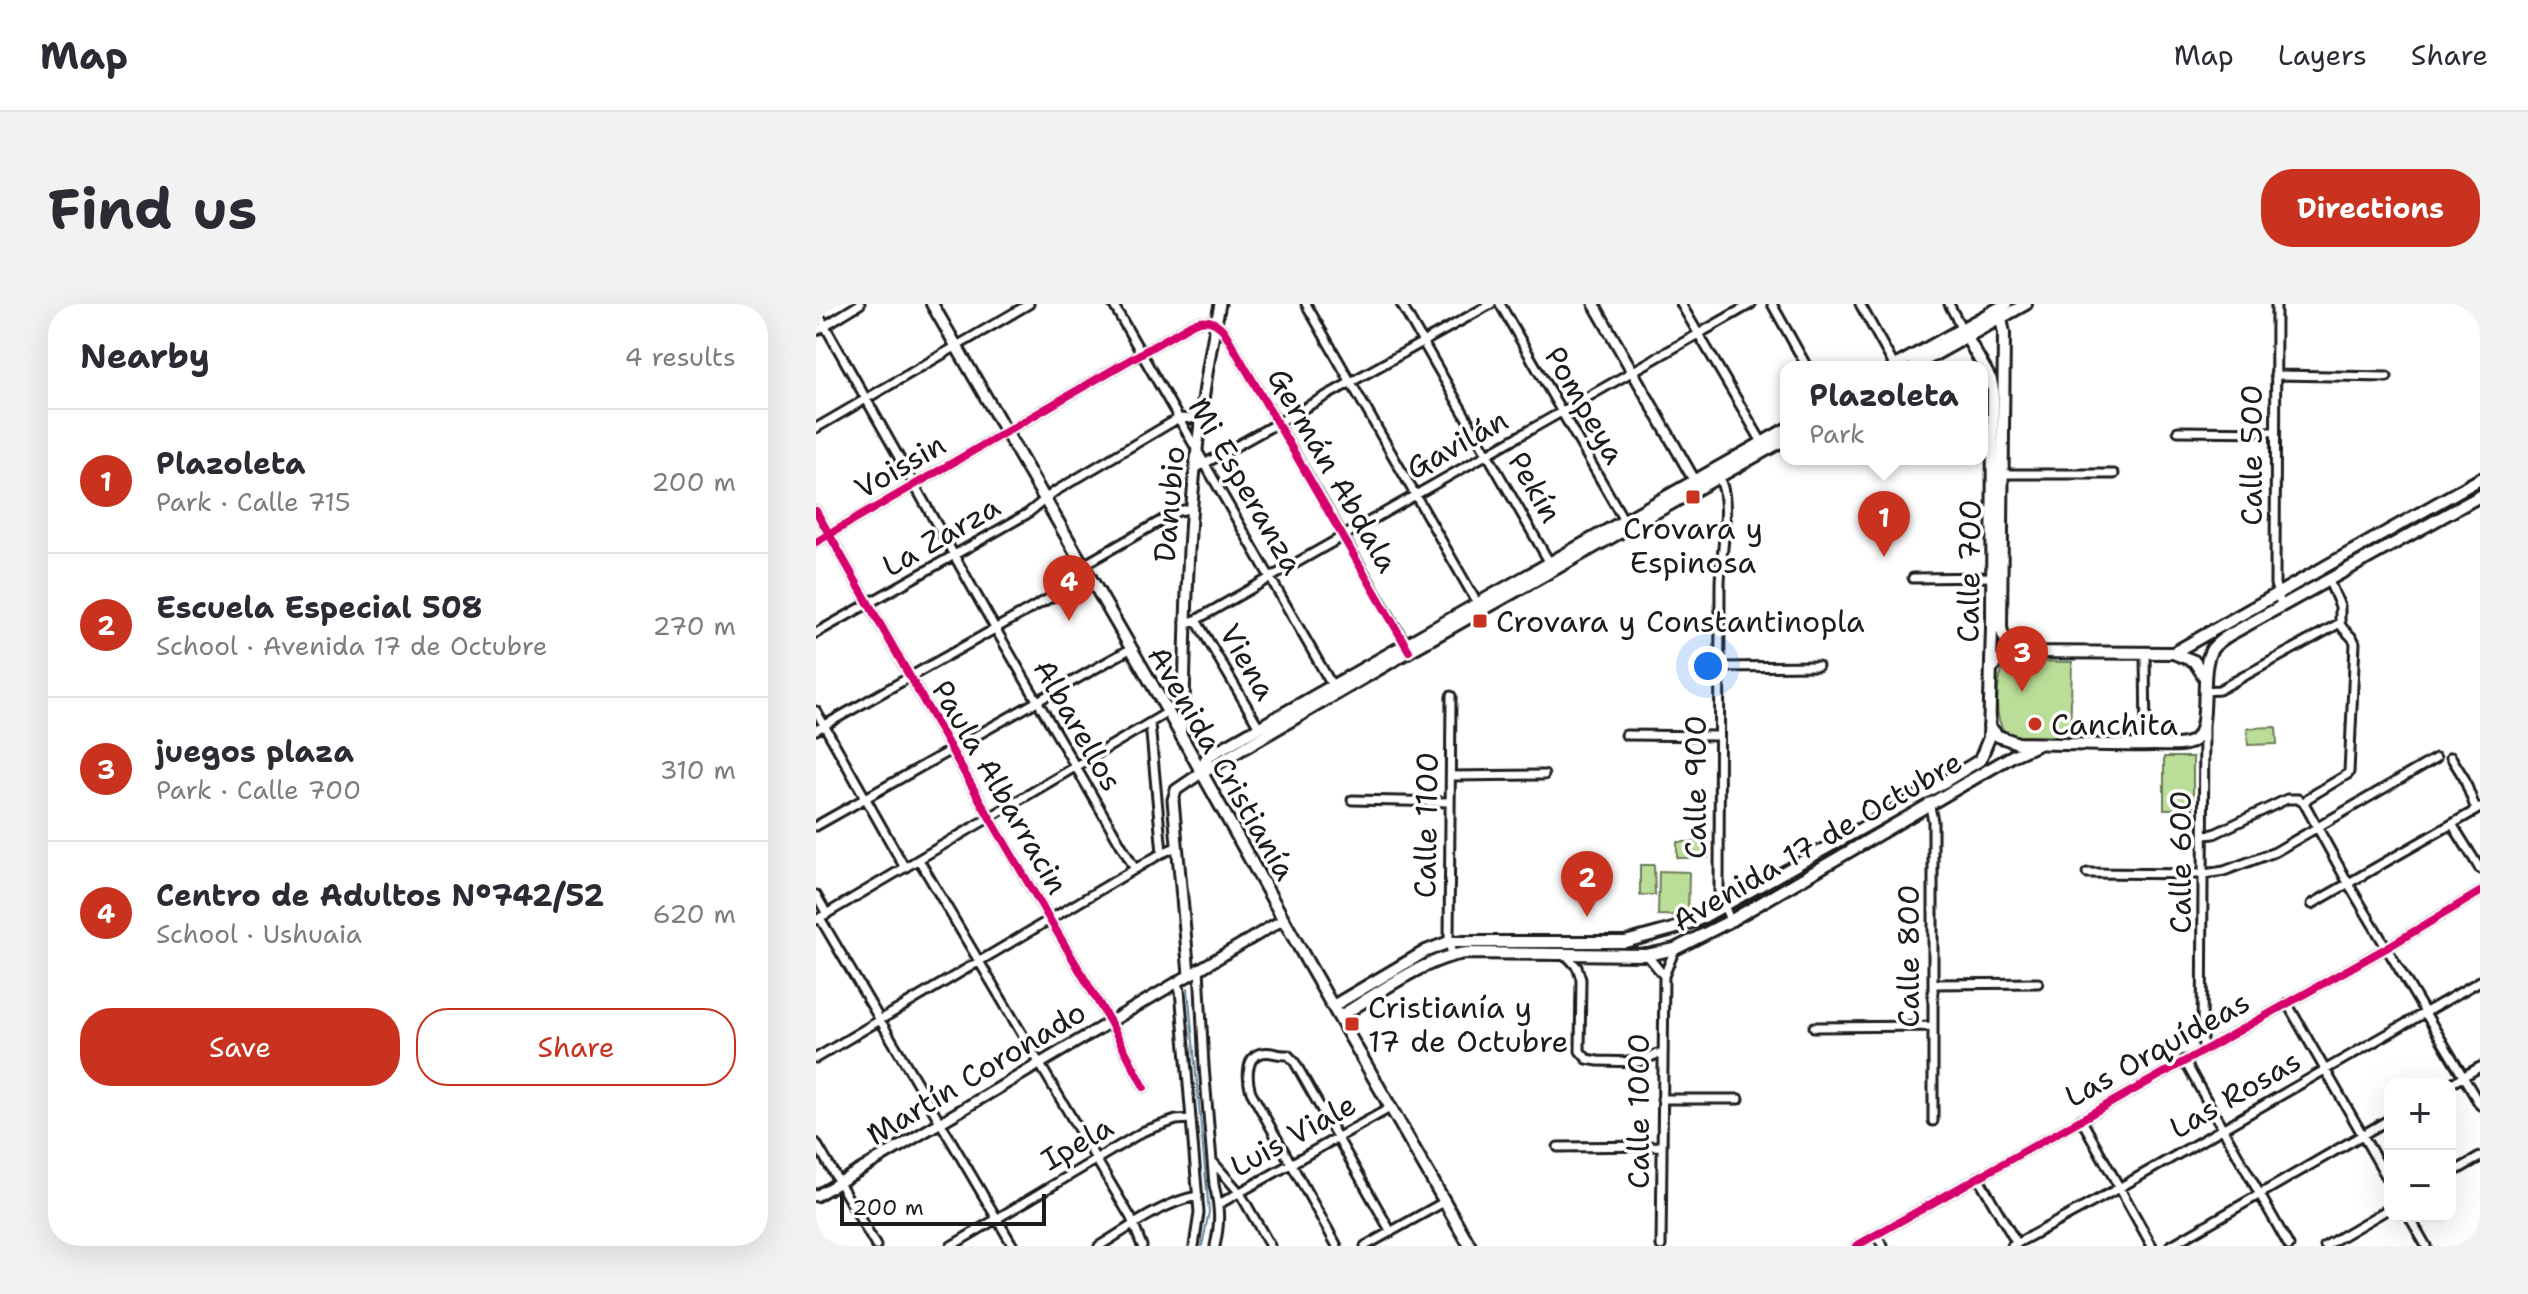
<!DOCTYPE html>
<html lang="en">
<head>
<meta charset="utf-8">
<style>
	:root { --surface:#fff; --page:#f2f2f3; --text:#2b2b33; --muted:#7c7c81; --line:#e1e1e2; --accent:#c8321e }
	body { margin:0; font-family:"Shantell Sans",sans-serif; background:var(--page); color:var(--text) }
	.controls { position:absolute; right:24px; bottom:24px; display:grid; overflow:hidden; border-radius:16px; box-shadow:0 8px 32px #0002 }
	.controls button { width:72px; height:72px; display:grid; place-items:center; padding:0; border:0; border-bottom:2px solid var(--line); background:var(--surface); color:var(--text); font:40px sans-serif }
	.scale { position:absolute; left:24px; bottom:20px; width:206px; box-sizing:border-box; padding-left:8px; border:4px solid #1c1c1c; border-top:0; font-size:22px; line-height:28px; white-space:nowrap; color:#1c1c1c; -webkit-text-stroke:6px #fff; paint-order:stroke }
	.you { position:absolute; left:892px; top:362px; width:28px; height:28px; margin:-20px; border:6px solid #fff; border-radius:50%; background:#1a73e8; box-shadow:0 0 0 12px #1a73e833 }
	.badge { display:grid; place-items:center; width:52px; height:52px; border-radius:50%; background:var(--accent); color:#fff; font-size:26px; font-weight:700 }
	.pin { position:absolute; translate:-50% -66px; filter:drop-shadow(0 2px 4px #0008) }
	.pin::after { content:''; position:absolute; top:42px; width:28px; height:24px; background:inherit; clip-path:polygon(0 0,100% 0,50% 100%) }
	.popup { position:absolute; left:964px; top:57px; width:208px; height:104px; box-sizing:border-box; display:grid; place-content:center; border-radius:16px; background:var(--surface); filter:drop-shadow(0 2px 6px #0005); font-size:26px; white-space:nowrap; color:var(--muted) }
	.popup b { font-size:30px; color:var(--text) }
	.popup::after { content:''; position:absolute; left:50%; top:100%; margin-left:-16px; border:16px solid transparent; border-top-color:var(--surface) }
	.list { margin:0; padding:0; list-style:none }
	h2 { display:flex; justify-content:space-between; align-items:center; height:104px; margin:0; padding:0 32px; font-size:34px }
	h2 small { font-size:26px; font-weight:400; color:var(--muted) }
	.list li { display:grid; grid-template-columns:52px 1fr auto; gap:24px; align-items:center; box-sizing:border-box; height:144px; padding:0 32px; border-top:2px solid var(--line) }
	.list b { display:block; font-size:30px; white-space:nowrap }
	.list p { margin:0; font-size:26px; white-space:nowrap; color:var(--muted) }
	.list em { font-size:26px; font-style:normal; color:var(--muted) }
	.actions { display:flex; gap:16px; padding:24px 32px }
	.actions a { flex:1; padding:18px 0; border:2px solid var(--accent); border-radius:32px; text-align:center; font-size:28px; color:var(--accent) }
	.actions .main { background:var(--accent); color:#fff }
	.map { position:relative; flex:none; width:1664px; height:942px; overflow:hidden; border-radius:32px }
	header { display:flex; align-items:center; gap:48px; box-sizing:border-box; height:112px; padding:0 40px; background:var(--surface); border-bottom:2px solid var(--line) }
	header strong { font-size:38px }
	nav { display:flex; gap:44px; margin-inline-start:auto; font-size:28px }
	.intro { display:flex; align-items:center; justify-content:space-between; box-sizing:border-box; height:192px; padding:0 48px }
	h1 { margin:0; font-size:56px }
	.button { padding:20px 36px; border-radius:32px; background:var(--accent); color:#fff; font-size:28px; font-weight:700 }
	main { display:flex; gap:48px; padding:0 48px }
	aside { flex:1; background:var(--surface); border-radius:32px; box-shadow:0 8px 32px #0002 }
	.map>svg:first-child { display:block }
</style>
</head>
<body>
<header>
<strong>Map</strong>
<nav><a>Map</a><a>Layers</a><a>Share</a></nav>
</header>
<div class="intro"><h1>Find us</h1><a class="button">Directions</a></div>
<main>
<aside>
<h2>Nearby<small>4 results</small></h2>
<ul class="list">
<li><span class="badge">1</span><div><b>Plazoleta</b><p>Park · Calle 715</p></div><em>200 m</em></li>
<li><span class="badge">2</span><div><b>Escuela Especial 508</b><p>School · Avenida 17 de Octubre</p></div><em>270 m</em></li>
<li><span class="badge">3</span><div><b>juegos plaza</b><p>Park · Calle 700</p></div><em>310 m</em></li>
<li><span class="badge">4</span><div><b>Centro de Adultos Nº742/52</b><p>School · Ushuaia</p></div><em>620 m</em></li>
</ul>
<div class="actions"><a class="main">Save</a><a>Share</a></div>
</aside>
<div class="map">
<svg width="1664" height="942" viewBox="0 0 1664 942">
	<rect width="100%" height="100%" fill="#fff"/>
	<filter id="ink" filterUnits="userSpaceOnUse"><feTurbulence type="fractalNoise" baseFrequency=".0125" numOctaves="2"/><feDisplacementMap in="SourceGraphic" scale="16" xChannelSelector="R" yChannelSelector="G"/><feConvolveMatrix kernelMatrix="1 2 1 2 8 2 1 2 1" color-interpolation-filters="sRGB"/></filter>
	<g filter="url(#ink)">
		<path fill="#badd97" stroke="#6b7c5a" stroke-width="2" d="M1204,357L1256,358L1254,436L1195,434C1176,421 1180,386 1186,367Z
			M1460,423L1461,440L1432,441L1431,424Z
			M1348,453H1377V505H1348Z
			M861,538H892V554H861Z
			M824,561H838L839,591H824Z
			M843,567L873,568L872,612L842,611Z"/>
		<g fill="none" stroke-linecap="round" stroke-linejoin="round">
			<path stroke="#60859a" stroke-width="2" d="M372,684L393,908L386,942"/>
			<g stroke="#1c1c1c" stroke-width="13">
				<path id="minor" d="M297,0L517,383
					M490,0L664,304
					M585,0L735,261
					M684,0L810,220
					M865,0L947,140
					M956,0L991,63
					M1044,0L1079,63
					M1133,0L1146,25
					M1460,0L1459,280L1465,301
					M0,6L179,324L319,565
					M0,27L44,0
					M1459,71L1571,73
					M0,124L213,0
					M1362,127L1458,128
					M379,165L675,0
					M1184,170H1298
					M903,174C917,197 904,253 904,280L903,587L914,617
					M0,207L174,514L294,718L328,783
					M0,238L374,21C387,13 399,16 408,27L592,344
					M266,262L362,207L374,205
					M1097,274L1180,273
					M380,316L443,423
					M369,319L380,316L935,0
					M0,329L211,210L238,188L363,114L384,115
					M1329,349L1330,441
					M904,363L1002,362
					M1388,387L1403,386L1524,319V302L1512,275
					M635,392L633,638L636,651
					M0,407L89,564
					M334,419L346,549
					M1388,422L1386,736L1388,745
					M0,426L262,278L271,270
					M810,431L903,432
					M1635,453L1648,474L1660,506
					M635,472L728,471
					M536,496L634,498
					M1113,498L1117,517V817
					M1488,499L1532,579L1664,801
					M1488,499L1492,494L1532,470L1533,468L1539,339C1537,331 1527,328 1524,319
					M1636,520L1664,565
					M0,522L314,345
					M1388,531L1398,530L1471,495H1482L1488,499
					M103,556L315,914L326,942
					M1271,569L1388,570L1408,567L1459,548L1620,454
					M0,591L11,610
					M1496,600L1664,504
					M4,614L197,942
					M0,616L352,408
					M750,651L761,663L765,675L764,747L771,755L782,757L823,758L841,750L846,751
					M831,651L848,672
					M383,664L388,762L398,881C404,904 404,920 399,942
					M360,678L364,686L383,909L378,942
					M1117,680L1222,679
					M1471,699L1574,879
					M998,723L1116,722
					M0,754L346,549L360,543
					M1368,756L1473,942
					M1634,780L1664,763
					M846,795H923
					M1265,815L1336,942
					M0,839L60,942
					M742,843L846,842
					M397,858L424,889L454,942
					M1634,870L1664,853
					M1162,873L1201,940
					M403,900L574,804
					M1593,912L1610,942
					M1060,931L1067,942
					M135,942L328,827L360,816L375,815
					M283,942C313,924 347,898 382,892
					M521,942L435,788C431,776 429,752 446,749C455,747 463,752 472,751L478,757L575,928
					M549,942L628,898
					M845,942L848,672L859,645
					M1040,942L1572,643L1664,588
					M1196,942L1303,884L1664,677
					M1354,942L1574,815
					M1509,942L1574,904"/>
			</g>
			<g stroke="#1c1c1c" stroke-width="15">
				<path id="tertiary" d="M778,0L881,181
					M364,431L368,405C370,269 375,133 404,0
					M373,670L357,496L360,486L385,469
					M0,892L468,615"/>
			</g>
			<g stroke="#1c1c1c" stroke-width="16">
				<path id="secondary" d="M116,0L352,408L493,661L654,942
					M1180,6L1185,15L1188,29L1185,323C1187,337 1195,344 1207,348
					M1077,63L1190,0
					M1097,63L1210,0
					M1357,349L1664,175
					M1176,364L1189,351L1207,348L1357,349L1378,357L1387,371
					M1173,422L1182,432L1202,439C1247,440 1292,442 1338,441C1349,441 1365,443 1375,438C1398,428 1381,368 1396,345C1401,339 1408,334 1415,330L1664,192
					M385,468L390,455L396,450L970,125
					M385,469L597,345L970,135
					M517,702L610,647L633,638H809L857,625L886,614L1128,478L1164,456L1173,434L1176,323L1177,86L1175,76L1146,25
					M523,713C558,692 612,652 651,649L831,651L859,645L914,617L1198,451L1223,440"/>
			</g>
			<use href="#minor" stroke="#fff" stroke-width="7"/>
			<use href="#tertiary" stroke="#fff" stroke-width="9"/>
			<use href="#secondary" stroke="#fff" stroke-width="10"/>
			<g stroke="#fff" stroke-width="13">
				<path id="cycleway" d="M0,207L174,514L294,718L328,783
					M0,238L374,21C387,13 399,16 408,27L593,347
					M1040,942L1572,643L1664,588"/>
			</g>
			<use href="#cycleway" stroke="#d6006c" stroke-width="8"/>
		</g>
	</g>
	<g fill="#c8321e" stroke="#fff" stroke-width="3">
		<rect x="869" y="185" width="16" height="16" rx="4"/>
		<rect x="656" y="309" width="16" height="16" rx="4"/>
		<circle cx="1219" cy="420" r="8"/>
		<rect x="528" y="712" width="16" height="16" rx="4"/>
	</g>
	<g text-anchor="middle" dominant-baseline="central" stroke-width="7" stroke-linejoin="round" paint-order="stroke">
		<g font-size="30" fill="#1c1c1c" stroke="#fff">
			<text transform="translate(769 101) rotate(60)">Pompeya</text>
			<text transform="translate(641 140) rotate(-29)">Gavilán</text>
			<text transform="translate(1435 151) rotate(-90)">Calle 500</text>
			<text transform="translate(84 162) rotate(-30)">Voissin</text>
			<text transform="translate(517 166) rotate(60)">Germán Abdala</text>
			<text transform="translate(430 182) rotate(60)">Mi Esperanza</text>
			<text transform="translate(719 183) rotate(60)">Pekín</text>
			<text transform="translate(353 200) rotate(-85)">Danubio</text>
			<text transform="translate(125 232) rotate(-30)">La Zarza</text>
			<text transform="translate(1153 267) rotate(-89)">Calle 700</text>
			<text transform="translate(432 358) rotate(60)">Viena</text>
			<text transform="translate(262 421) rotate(60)">Albarellos</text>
			<text transform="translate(406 459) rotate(60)">Avenida Cristianía</text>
			<text transform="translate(184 483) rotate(60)">Paula Albarracin</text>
			<text transform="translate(879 483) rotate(-90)">Calle 900</text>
			<text transform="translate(610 521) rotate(-89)">Calle 1100</text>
			<text transform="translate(1001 537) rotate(-30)">Avenida 17 de Octubre</text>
			<text transform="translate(1364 558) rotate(-90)">Calle 600</text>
			<text transform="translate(1092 652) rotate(-90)">Calle 800</text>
			<text transform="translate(1341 745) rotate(-29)">Las Orquídeas</text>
			<text transform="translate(160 769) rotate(-31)">Martín Coronado</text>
			<text transform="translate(1419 790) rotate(-30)">Las Rosas</text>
			<text transform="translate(822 807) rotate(-90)">Calle 1000</text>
			<text transform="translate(477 831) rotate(-29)">Luis Viale</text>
			<text transform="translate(261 839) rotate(-30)">Ipela</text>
		</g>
		<g font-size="30" fill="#1c1c1c" stroke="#fff" text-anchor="start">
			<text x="877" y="224" text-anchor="middle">Crovara y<tspan x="877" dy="34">Espinosa</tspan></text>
			<text x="680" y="317">Crovara y Constantinopla</text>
			<text x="1235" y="420">Canchita</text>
			<text x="552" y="703">Cristianía y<tspan x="552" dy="34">17 de Octubre</tspan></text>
		</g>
	</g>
</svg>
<div class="controls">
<button>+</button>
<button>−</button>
</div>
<div class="scale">200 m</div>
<div class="you"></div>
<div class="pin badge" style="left:1068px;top:253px">1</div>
<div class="popup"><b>Plazoleta</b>Park</div>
<div class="pin badge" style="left:771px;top:613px">2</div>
<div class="pin badge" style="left:1206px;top:388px">3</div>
<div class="pin badge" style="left:253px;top:317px">4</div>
</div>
</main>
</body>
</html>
